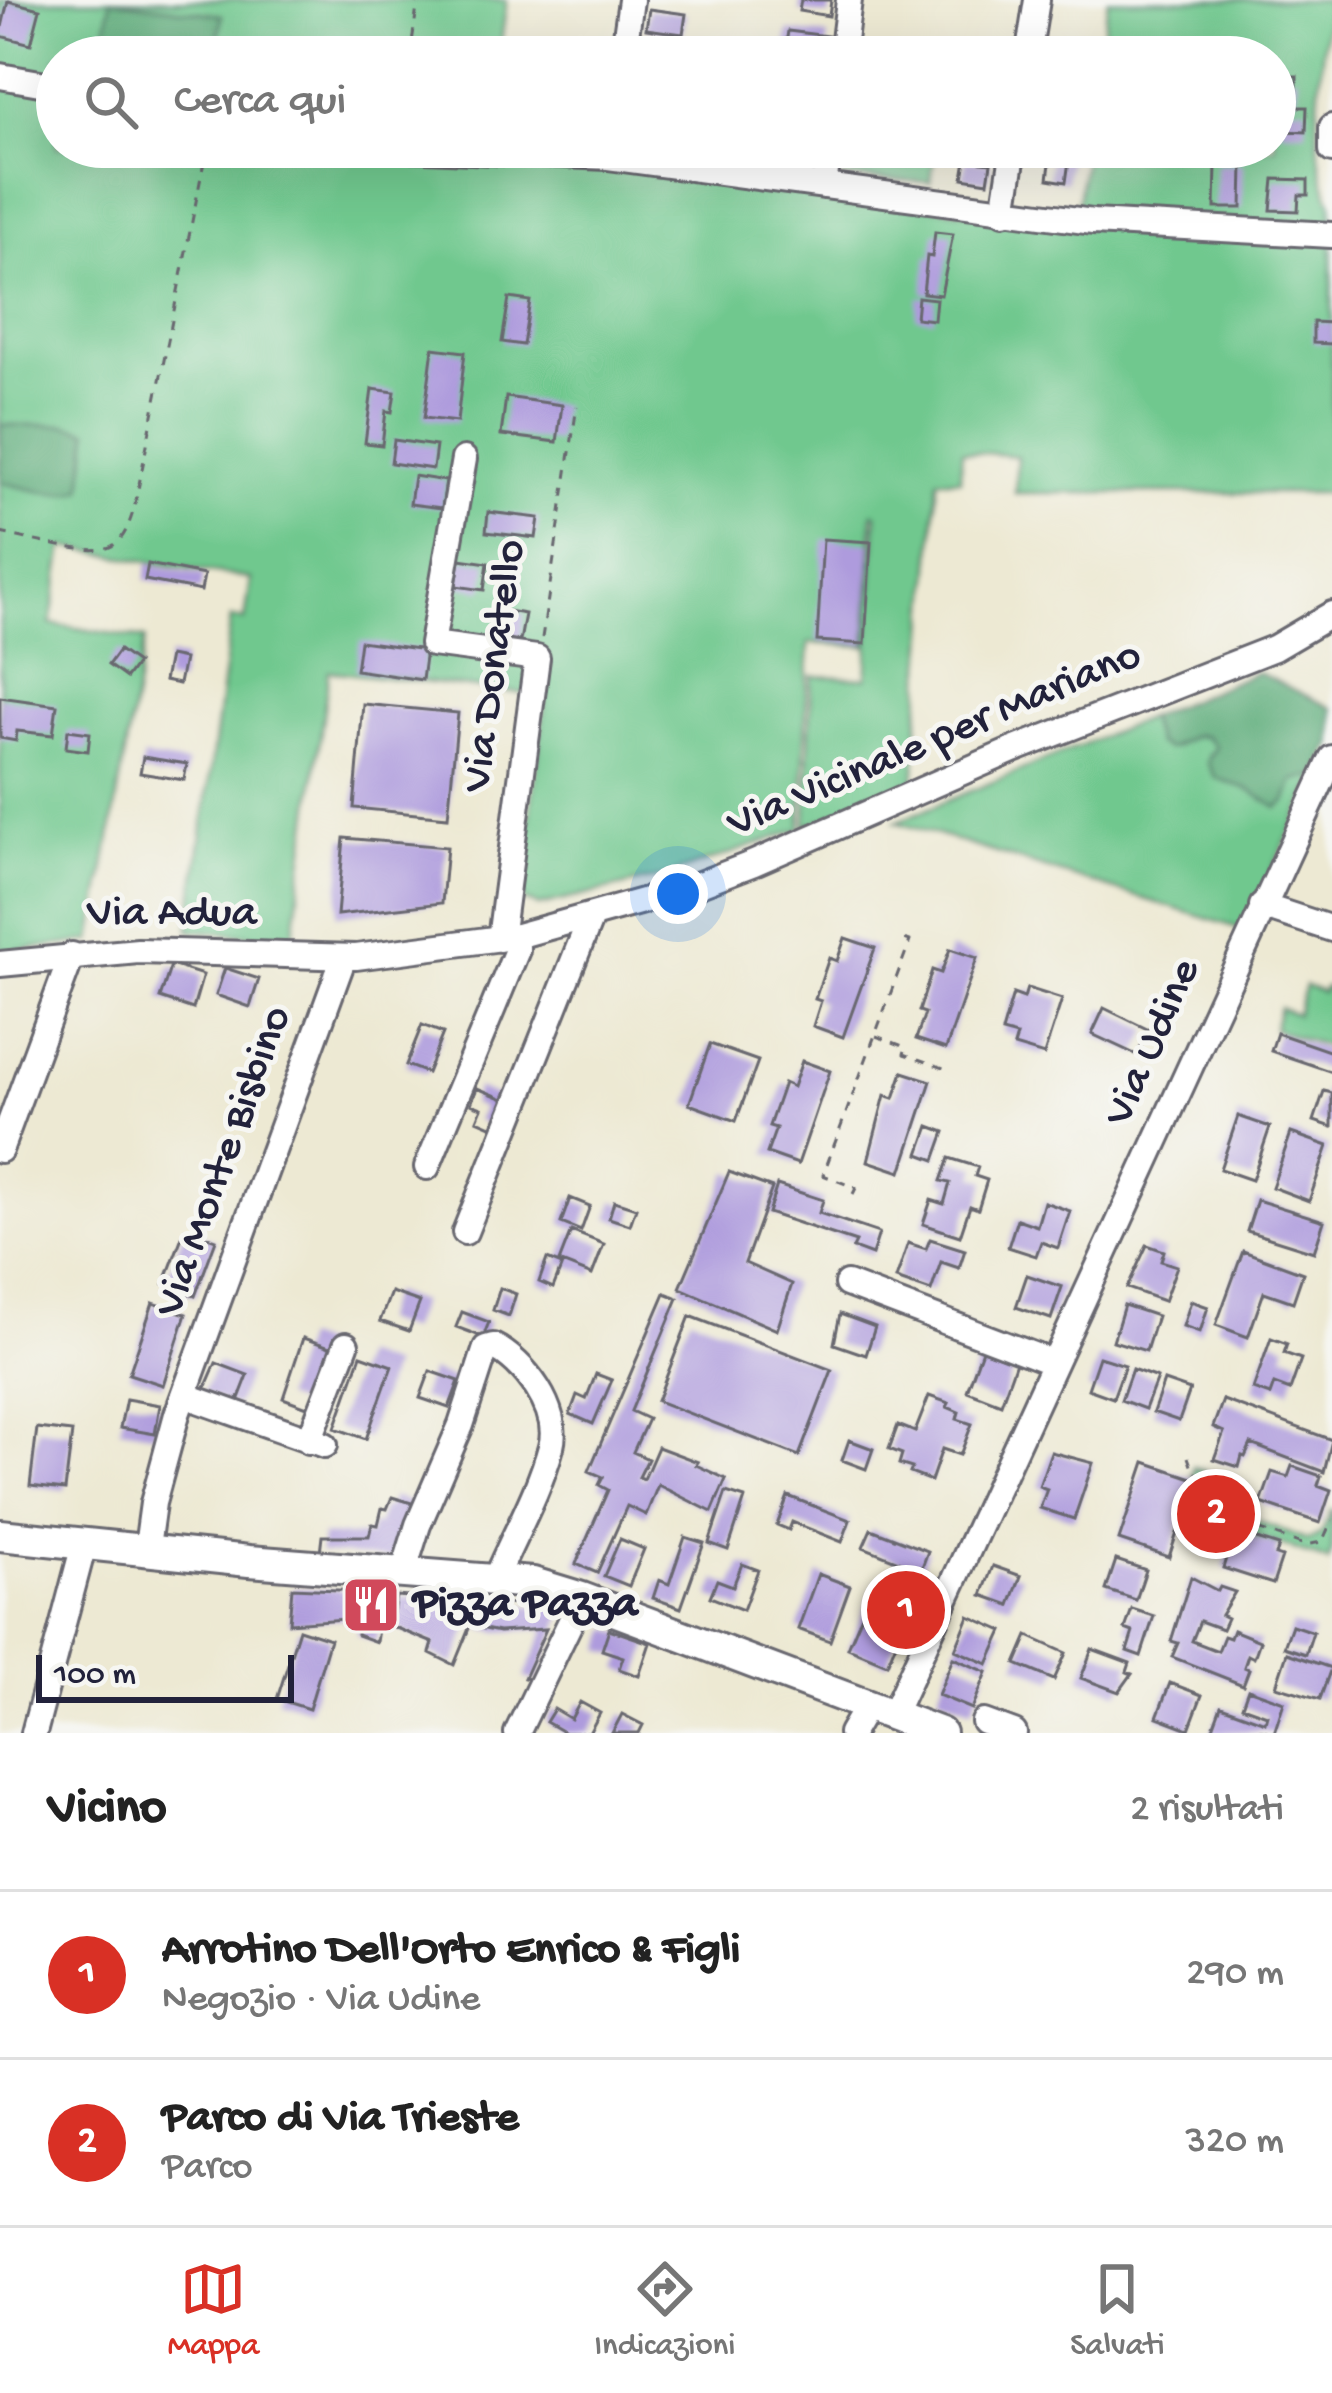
<!DOCTYPE html>
<html lang="it">
<head>
<meta charset="utf-8">
<style>
	:root { --surface:#fff; --page:#f6f6f6; --text:#222; --muted:#767676; --line:#e0e0e0; --accent:#d93025 }
	body { margin:0; font-family:"Gochi Hand",sans-serif; background:var(--page); color:var(--text) }
	.scale { position:absolute; left:36px; bottom:30px; width:258px; box-sizing:border-box; padding-left:12px; border:6px solid #22223b; border-top:0; font-size:33px; line-height:42px; white-space:nowrap; color:#22223b; -webkit-text-stroke:9px #f6f6f2; paint-order:stroke }
	.you { position:absolute; left:678px; top:894px; width:42px; height:42px; margin:-30px; border:9px solid #fff; border-radius:50%; background:#1a73e8; box-shadow:0 0 0 18px #1a73e833 }
	.badge { display:grid; place-items:center; width:78px; height:78px; border-radius:50%; background:var(--accent); color:#fff; font-size:39px; font-weight:700 }
	.pin { position:absolute; translate:-50% -50%; border:6px solid #fff; box-shadow:0 3px 12px #0006 }
	.list { margin:0; padding:0; list-style:none }
	h2 { display:flex; justify-content:space-between; align-items:center; height:156px; margin:0; padding:0 48px; font-size:51px }
	h2 small { font-size:39px; font-weight:400; color:var(--muted) }
	.list li { display:grid; grid-template-columns:78px 1fr auto; gap:36px; align-items:center; box-sizing:border-box; height:168px; padding:0 48px; border-top:3px solid var(--line) }
	.list b { display:block; font-size:45px; white-space:nowrap }
	.list p { margin:0; font-size:39px; white-space:nowrap; color:var(--muted) }
	.list em { font-size:39px; font-style:normal; color:var(--muted) }
	.icon { flex:none; width:66px; height:66px; fill:none; stroke:currentColor; stroke-width:2; stroke-linecap:round; stroke-linejoin:round }
	.map { position:relative; flex:none; width:1332px; height:1733px; overflow:hidden }
	.search { position:absolute; background:var(--surface); box-shadow:0 12px 48px #0002; left:36px; right:36px; top:36px; height:132px; display:flex; align-items:center; gap:30px; box-sizing:border-box; padding:0 42px; border-radius:66px; color:var(--muted); font-size:45px }
	.sheet { height:492px; background:var(--surface) }
	nav { display:flex; justify-content:space-around; align-items:center; box-sizing:border-box; height:168px; border-top:3px solid var(--line); background:var(--surface); font-size:33px; color:var(--muted) }
	nav a { display:grid; justify-items:center; gap:6px }
	nav .on { color:var(--accent) }
	.map>svg:first-child { display:block }
</style>
</head>
<body>
<div class="map">
<svg width="1332" height="1733" viewBox="0 0 1332 1733">
	<rect width="100%" height="100%" fill="#f6f6f2"/>
	<filter id="ink" filterUnits="userSpaceOnUse"><feTurbulence type="fractalNoise" baseFrequency=".00833" numOctaves="2"/><feDisplacementMap in="SourceGraphic" scale="24" xChannelSelector="R" yChannelSelector="G"/><feConvolveMatrix kernelMatrix="1 2 1 2 8 2 1 2 1" color-interpolation-filters="sRGB"/></filter>
	<filter id="wash" filterUnits="userSpaceOnUse"><feTurbulence type="fractalNoise" baseFrequency=".004" numOctaves="4" result="noise"/><feDisplacementMap in="SourceGraphic" scale="48" xChannelSelector="R" yChannelSelector="G"/><feGaussianBlur stdDeviation="2.7" result="paint"/><feColorMatrix in="noise" values="0 0 0 0 0 0 0 0 0 0 0 0 0 0 0 0 0 1.4 0 .05"/><feComposite in="paint" operator="in"/></filter>
	<g filter="url(#wash)">
		<rect width="100%" height="100%" fill="#ede9d3"/>
		<path fill="#70c88e" stroke="#497564" stroke-width="3" d="M0,0H507L499,57H57V147H485L483,165L614,166L1074,226L1086,147H1275V57H1100L1108,0H1328C1323,67 1305,141 1332,205V493H1015L1017,456L962,451L960,479H938L914,782L806,826L812,676L867,678L877,514L873,513L866,646L809,643L801,829L663,877L539,906L524,901L521,885L546,696L329,671L293,939L189,930L231,618L245,620L251,579L64,547L51,624L145,639L92,941L0,952Z
			M839,147H935L931,182L843,177L837,163Z
			M1147,718L1157,744L1173,748C1189,738 1198,730 1215,743L1216,748L1208,756L1215,777L1249,790L1278,808L1286,802L1293,780L1317,776L1244,930L896,822Z
			M1305,986L1322,992L1325,987L1332,989V1048L1273,1029L1279,1008L1296,1014Z
			M1194,1467L1208,1473L1239,1514L1308,1540L1322,1533L1332,1508V1549L1328,1561L1193,1514L1204,1481L1192,1476Z"/>
		<path fill="#5cac79" stroke="#3f675a" stroke-width="3" d="M111,0L222,15L216,57H101Z
			M1,425H65L89,431L83,489C56,499 27,488 0,482Z
			M1257,672L1332,708V744L1317,776L1294,780L1286,802L1278,808L1249,790L1215,777L1207,762L1216,747L1206,736L1194,735L1167,749L1157,744L1147,718Z"/>
		<g id="blocks">
			<path fill="#ae9bdd" d="M801,0H831L829,16L799,11Z
				M8,1L40,9L31,44L0,36Z
				M649,9L686,14L683,34L646,29Z
				M788,31L828,36L825,57H784Z
				M725,39L766,44L764,57H722Z
				M1275,76H1297V99L1275,98Z
				M1282,107H1307L1306,132L1281,131Z
				M783,147H812L809,167L780,163Z
				M1052,147H1071L1066,182L1048,179Z
				M966,160L991,163L988,182L963,178Z
				M1216,164H1243L1242,208H1215Z
				M1274,179L1308,180V195H1299L1298,211L1271,210Z
				M935,232L953,234L941,295L923,293L927,256L932,257Z
				M918,297L936,299L934,320L916,318Z
				M509,298L530,301L523,345L502,342Z
				M1313,322L1332,323V344L1313,343Z
				M433,348L465,352L457,422L424,418Z
				M372,389L395,392L392,412L386,411L382,445L365,443Z
				M506,397L562,405L557,442L501,435Z
				M394,440L436,446L433,469L391,463Z
				M414,476L446,481L442,508L410,504Z
				M488,512L539,518L536,538L486,532Z
				M823,539L871,542L865,644L817,641Z
				M460,559L488,563L484,590L456,586Z
				M148,564L204,575L201,591L145,580Z
				M501,610L525,614L520,641L497,637Z
				M360,641L426,650L422,680L356,670Z
				M119,650L137,663L126,678L108,665Z
				M169,656L184,659L179,684L164,681Z
				M0,697L57,705L53,735L17,731L16,741L0,738Z
				M363,704L458,713L448,817L354,808Z
				M68,730L90,733L88,751L66,748Z
				M143,757L187,764L184,780L140,773Z
				M344,838L447,847L442,903L337,915Z
				M845,938L875,948L843,1037L813,1026L821,1001L815,999L829,958L837,961Z
				M950,949L977,958L946,1049L916,1039L925,1013L919,1011L932,970L941,973Z
				M171,965L203,975L193,1009L160,998Z
				M225,968L259,979L250,1007L216,995Z
				M1027,988L1062,999L1044,1055L1014,1046L1017,1036L1002,1032L1013,994L1024,998Z
				M1104,1008L1149,1030L1137,1055L1092,1034Z
				M422,1025L443,1033L427,1073L406,1065Z
				M1277,1033L1332,1052V1072L1271,1051Z
				M710,1044L758,1061L736,1121L689,1104Z
				M802,1061L830,1071L798,1164L767,1153L776,1128L769,1126L784,1083L793,1087Z
				M903,1072L931,1081L901,1172L868,1161L885,1095L894,1098Z
				M477,1088L509,1101L498,1129L477,1120L482,1108L471,1104Z
				M1324,1091L1332,1093V1127L1314,1121Z
				M1238,1116L1270,1127L1252,1180L1220,1169Z
				M929,1126L945,1132L935,1160L919,1154Z
				M1291,1133L1328,1146L1309,1201L1272,1187Z
				M949,1158L978,1167L975,1176L987,1180L978,1209L970,1206L960,1236L923,1224L931,1200L944,1204L950,1183L941,1181Z
				M729,1172L772,1188L745,1263L792,1284L777,1330L680,1288Z
				M777,1185L823,1200L819,1213L879,1233L872,1255L853,1248L856,1242L768,1213Z
				M570,1198L590,1206L581,1231L561,1223Z
				M1257,1200L1324,1221L1314,1252L1247,1231Z
				M614,1201L636,1208L630,1225L609,1218Z
				M1044,1202L1070,1211L1058,1248L1041,1242L1036,1256L1008,1247L1017,1219L1037,1226Z
				M185,1229L216,1240L195,1296L164,1284Z
				M571,1231L604,1244L592,1275L559,1262Z
				M930,1239L965,1250L959,1268L941,1262L931,1291L896,1279L908,1243L926,1249Z
				M1147,1245L1164,1251L1161,1261L1177,1266L1164,1301L1127,1288Z
				M1243,1251L1303,1273L1293,1302L1264,1292L1248,1337L1216,1325Z
				M547,1259L562,1265L553,1288L539,1282Z
				M1027,1275L1062,1287L1051,1319L1016,1307Z
				M500,1288L516,1294L509,1316L493,1310Z
				M391,1292L420,1302L409,1331L380,1321Z
				M665,1293L678,1298L631,1411L648,1419L633,1452L648,1459L639,1477L644,1479L658,1447L698,1462L696,1465L726,1479L712,1512L658,1485L646,1515L627,1506L597,1573L576,1564L608,1490L599,1485L603,1477L589,1471Z
				M1191,1301L1208,1307L1200,1332L1183,1326Z
				M153,1303L186,1314L163,1385L129,1374Z
				M1124,1305L1157,1316L1146,1351L1113,1341Z
				M462,1312L489,1322L483,1337L456,1327Z
				M840,1314L875,1327L866,1355L834,1344Z
				M690,1316L832,1370L799,1456L657,1401Z
				M303,1338L330,1347L310,1408L283,1398Z
				M1271,1338L1287,1344L1284,1353L1301,1359L1290,1390L1274,1384L1270,1395L1253,1389Z
				M982,1350L1016,1362L1001,1404L967,1391Z
				M361,1355L392,1366L366,1439L335,1428Z
				M1099,1357L1125,1365L1113,1398L1088,1389Z
				M216,1363L248,1375L236,1406L203,1393Z
				M1132,1369L1157,1378L1145,1409L1121,1400Z
				M430,1371L459,1381L449,1408L420,1398Z
				M596,1374L612,1380L593,1424L570,1414L577,1395L586,1399Z
				M1164,1381L1190,1390L1179,1421L1153,1412Z
				M929,1396L949,1403L947,1407L959,1412L957,1419L972,1424L960,1455L942,1449L931,1481L910,1473L912,1468L899,1464L902,1454L889,1449L898,1425L915,1432Z
				M126,1399L160,1405L155,1434L120,1428Z
				M1223,1400L1332,1440L1324,1472L1251,1444L1245,1457L1242,1456L1239,1467L1214,1459L1224,1432L1213,1427Z
				M37,1428L72,1432L65,1490L30,1486Z
				M849,1440L873,1449L866,1469L842,1460Z
				M1051,1452L1093,1463L1074,1519L1040,1508L1047,1489L1039,1486Z
				M1145,1462L1195,1479L1169,1557L1119,1540Z
				M1292,1466L1321,1476L1318,1485L1331,1490L1320,1523L1261,1503L1272,1472L1288,1477Z
				M726,1492L745,1498L728,1550L709,1543Z
				M788,1496L850,1520L842,1542L792,1522L789,1530L777,1525Z
				M392,1497L412,1503L403,1560L320,1553L322,1536H369L372,1524L378,1525L382,1508L387,1509Z
				M871,1529L928,1551L921,1570L863,1547Z
				M1241,1534L1279,1546L1276,1555L1282,1557L1273,1584L1223,1568L1232,1538L1239,1540Z
				M685,1537L704,1543L681,1608L653,1598L659,1580L669,1584Z
				M620,1539L644,1549L629,1586L604,1576Z
				M1116,1560L1146,1570L1136,1600L1106,1590Z
				M742,1564L758,1570L743,1610L710,1597L717,1580L733,1586Z
				M993,1566L1021,1576L1010,1605L982,1595Z
				M818,1574L850,1586L830,1641L798,1629Z
				M1191,1577L1218,1591L1220,1587L1235,1592L1221,1615L1227,1618L1222,1629L1200,1621L1192,1641L1218,1651L1224,1636L1230,1638L1233,1630L1260,1641L1254,1658L1248,1655L1244,1667L1249,1669L1243,1685L1172,1657L1178,1643L1171,1641Z
				M877,1579L916,1595L887,1664L848,1648Z
				M362,1587L384,1591L376,1642L357,1635L358,1618L289,1623L292,1588L361,1591Z
				M396,1596L531,1606L566,1608L536,1681L524,1678L546,1629L499,1632L470,1626L454,1665L430,1653L433,1643L391,1626Z
				M1132,1609L1154,1616L1141,1656L1127,1651L1133,1632L1125,1629Z
				M969,1616L1003,1631L988,1664L955,1650Z
				M1292,1625L1313,1632L1306,1654L1284,1647Z
				M299,1629L330,1639L309,1709L277,1699Z
				M609,1629L650,1643L639,1676L619,1669L623,1657L602,1650Z
				M1028,1636L1066,1653L1054,1680L1016,1664Z
				M1092,1649L1130,1663L1127,1672L1132,1674L1119,1692L1081,1678Z
				M1287,1653L1331,1668L1320,1699L1276,1686Z
				M953,1658L987,1672L972,1709L938,1695Z
				M1170,1683L1202,1695L1189,1729L1157,1717Z
				M1248,1689L1284,1702L1274,1733L1262,1730L1211,1733L1221,1706L1265,1722L1267,1715L1242,1706Z
				M580,1702L600,1713L589,1733H565L546,1722L554,1709L571,1719Z
				M622,1714L643,1725L639,1733H612Z"/>
		</g>
	</g>
	<g filter="url(#ink)">
		<use href="#blocks" fill-opacity="0" stroke="#696870" stroke-width="3"/>
		<g fill="none" stroke-linecap="round" stroke-linejoin="round">
			<g stroke="#696870" stroke-width="30">
				<path id="minor" d="M623,57L631,0
					M842,57L849,0
					M1028,57L1037,0
					M0,76L57,86
					M1332,127V150
					M379,147L608,157L1093,222L1332,235
					M824,186L829,147
					M1004,212L1014,147
					M464,459L432,644L537,658L500,939
					M1262,906L1332,929
					M0,964L138,951L356,957L517,936L689,888L754,863L1013,750L1274,648L1332,614
					M0,1150L72,955
					M427,1167L517,950V936
					M465,1232L591,917
					M847,1284L1054,1363
					M184,1395L325,1445
					M309,1441L346,1345
					M133,1551L147,1547L153,1503L177,1414L344,957
					M403,1573L418,1525L461,1425L486,1348L493,1346C524,1361 561,1410 551,1447C539,1492 513,1537 495,1580
					M893,1714L1332,758
					M984,1722L1014,1733
					M34,1733L82,1552
					M517,1733L582,1598
					M851,1733L868,1704"/>
			</g>
			<g stroke="#696870" stroke-width="36">
				<path id="major" d="M0,1535L249,1561L533,1583L582,1598L940,1733"/>
			</g>
			<path stroke="#696870" stroke-width="3" stroke-dasharray="9 9" stroke-linecap="butt" d="M410,57L418,0
				M0,533C26,538 84,555 107,548C124,543 129,524 134,509L207,147
				M542,638L577,406
				M876,1036L906,1047L904,1054L944,1068L941,1075
				M853,1194L856,1188L823,1175L910,941L901,938
				M1188,1457L1193,1471L1206,1480L1228,1519L1305,1545L1322,1542L1332,1520"/>
			<use href="#minor" stroke="#fff" stroke-width="24"/>
			<use href="#major" stroke="#fff" stroke-width="30"/>
		</g>
	</g>
	<defs>
		<g id="restaurant-square" transform="scale(3)"><rect x="-9" y="-9" width="18" height="18" rx="4" fill="#d1495b" stroke="#f6f6f2"/><path d="M-5-6h1v4h1v-4h1v4h1v-4h1v5L-1.5 .5V6h-2V.5L-5-1ZM5-6V6H3V1.5H1.5Q1.5-4 5-6Z" fill="#fff"/></g>
	</defs>
	<g fill-rule="evenodd">
		<use href="#restaurant-square" x="371" y="1605"/>
	</g>
	<g text-anchor="middle" dominant-baseline="central" stroke-width="10" stroke-linejoin="round" paint-order="stroke">
		<g font-size="45" fill="#22223b" stroke="#f6f6f2">
			<text transform="translate(496 666) rotate(-82)">Via Donatello</text>
			<text transform="translate(935 741) rotate(-23)">Via Vicinale per Mariano</text>
			<text x="172" y="914">Via Adua</text>
			<text transform="translate(1154 1043) rotate(-66)">Via Udine</text>
			<text transform="translate(225 1162) rotate(-70)">Via Monte Bisbino</text>
		</g>
		<g font-size="45" font-weight="bold" fill="#22223b" stroke="#f6f6f2" text-anchor="start">
			<text x="413" y="1605">Pizza Pazza</text>
		</g>
	</g>
</svg>
<div class="scale">100 m</div>
<div class="you"></div>
<div class="pin badge" style="left:906px;top:1610px">1</div>
<div class="pin badge" style="left:1216px;top:1514px">2</div>
<div class="search"><svg class="icon" aria-label="search" viewBox="0 0 24 24"><circle cx="10" cy="10" r="6"/><path d="M15 15l6 6"/></svg>Cerca qui</div>
</div>
<section class="sheet">
<h2>Vicino<small>2 risultati</small></h2>
<ul class="list">
<li><span class="badge">1</span><div><b>Arrotino Dell'Orto Enrico &amp; Figli</b><p>Negozio · Via Udine</p></div><em>290 m</em></li>
<li><span class="badge">2</span><div><b>Parco di Via Trieste</b><p>Parco</p></div><em>320 m</em></li>
</ul>
</section>
<nav>
<a class="on"><svg class="icon" aria-label="map" viewBox="0 0 24 24"><path d="M3 6l6-2 6 2 6-2v14l-6 2-6-2-6 2zM9 4v14M15 6v14"/></svg>Mappa</a>
<a><svg class="icon" aria-label="directions" viewBox="0 0 24 24"><path d="M12 3l9 9-9 9-9-9zM9 14v-3h6M13 9l2 2-2 2"/></svg>Indicazioni</a>
<a><svg class="icon" aria-label="saved" viewBox="0 0 24 24"><path d="M7 4h10v16l-5-4-5 4z"/></svg>Salvati</a>
</nav>
</body>
</html>
